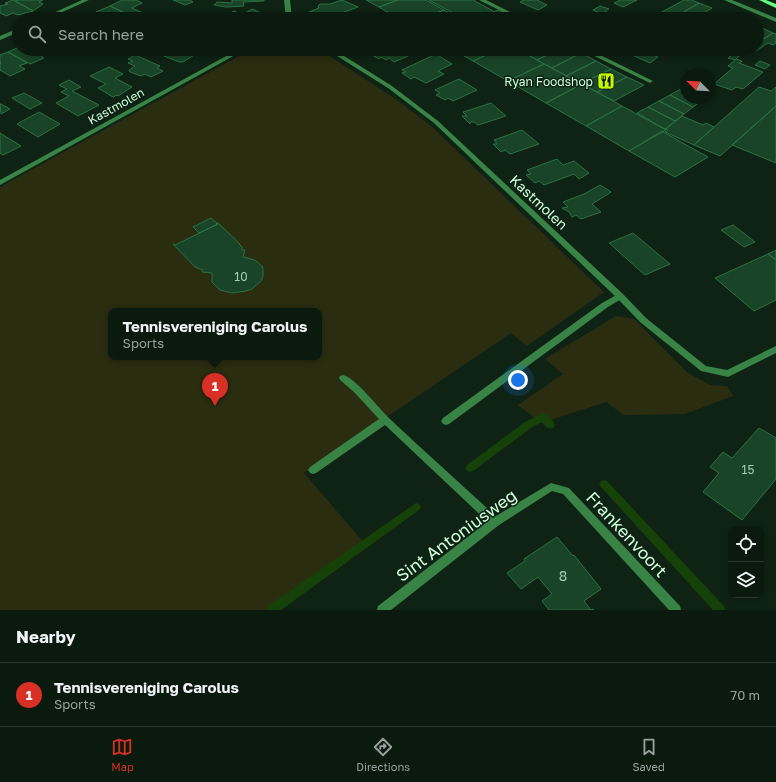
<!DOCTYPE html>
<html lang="en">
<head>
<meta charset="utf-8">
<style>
	:root { --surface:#0a1a0f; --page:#132318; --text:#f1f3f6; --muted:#99a19e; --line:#2a382f; --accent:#d93025 }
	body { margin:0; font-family:"Golos Text",sans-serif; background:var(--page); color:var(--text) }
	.controls { position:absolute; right:12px; bottom:12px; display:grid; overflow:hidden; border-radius:8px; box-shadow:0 2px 6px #0003 }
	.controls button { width:36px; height:36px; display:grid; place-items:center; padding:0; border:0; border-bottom:1px solid var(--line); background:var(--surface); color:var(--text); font:20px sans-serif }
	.compass { position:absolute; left:680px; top:68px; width:36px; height:36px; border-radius:50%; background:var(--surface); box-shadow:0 2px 6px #0003; rotate:294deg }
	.you { position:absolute; left:518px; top:380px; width:14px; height:14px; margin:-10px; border:3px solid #fff; border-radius:50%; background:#1a73e8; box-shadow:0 0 0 6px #1a73e833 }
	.badge { display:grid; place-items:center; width:26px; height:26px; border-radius:50%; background:var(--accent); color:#fff; font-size:13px; font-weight:700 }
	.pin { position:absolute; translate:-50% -33px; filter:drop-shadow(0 1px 2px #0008) }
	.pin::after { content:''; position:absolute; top:21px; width:14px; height:12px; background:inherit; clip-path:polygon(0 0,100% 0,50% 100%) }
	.popup { position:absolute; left:108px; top:308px; width:214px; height:52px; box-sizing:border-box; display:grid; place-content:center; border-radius:8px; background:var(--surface); filter:drop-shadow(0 1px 3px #0005); font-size:13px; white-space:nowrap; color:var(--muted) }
	.popup b { font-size:15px; color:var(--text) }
	.popup::after { content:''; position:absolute; left:50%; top:100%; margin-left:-8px; border:8px solid transparent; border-top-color:var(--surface) }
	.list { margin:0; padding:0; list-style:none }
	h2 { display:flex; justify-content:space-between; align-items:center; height:52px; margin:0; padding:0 16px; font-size:17px }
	h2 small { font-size:13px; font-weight:400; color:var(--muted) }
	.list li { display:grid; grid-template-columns:26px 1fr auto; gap:12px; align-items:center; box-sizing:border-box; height:64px; padding:0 16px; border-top:1px solid var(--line) }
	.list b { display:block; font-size:15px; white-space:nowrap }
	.list p { margin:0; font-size:13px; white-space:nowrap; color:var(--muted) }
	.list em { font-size:13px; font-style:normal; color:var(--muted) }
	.icon { flex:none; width:22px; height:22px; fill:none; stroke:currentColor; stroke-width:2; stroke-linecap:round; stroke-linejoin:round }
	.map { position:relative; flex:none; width:776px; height:610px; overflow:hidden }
	.search { position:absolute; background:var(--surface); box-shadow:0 2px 6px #0003; left:12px; right:12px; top:12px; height:44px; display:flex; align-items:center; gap:10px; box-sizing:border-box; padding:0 14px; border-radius:22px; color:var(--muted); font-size:15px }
	.sheet { height:116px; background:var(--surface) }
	nav { display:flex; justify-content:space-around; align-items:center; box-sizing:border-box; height:56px; border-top:1px solid var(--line); background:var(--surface); font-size:11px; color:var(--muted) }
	nav a { display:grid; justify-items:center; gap:2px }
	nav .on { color:var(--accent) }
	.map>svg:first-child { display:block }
</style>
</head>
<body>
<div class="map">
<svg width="776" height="610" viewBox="0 0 776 610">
	<rect width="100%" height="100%" fill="#0e2314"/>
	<path fill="#2b2d11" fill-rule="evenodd" d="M252,49H319L400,102L431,126L604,292L527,346L511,333L304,473L366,545L278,610H0V187ZM111,311H319V357H111Z
		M616,316L634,319L688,373L710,385L727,386L733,396L685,414L624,415L606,402L541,423L518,405L563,374L545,359Z"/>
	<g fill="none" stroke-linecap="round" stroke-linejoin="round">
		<path fill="#164109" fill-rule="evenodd" d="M543,413C549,415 552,420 555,425L553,428C547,430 546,426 542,422L531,428L473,471L470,472L467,471L465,468L467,465L525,422Z
			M604,480L607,481L724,606L725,610H713L601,487L599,484L601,481Z
			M416,503L419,504L421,507L419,510L281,610H267L268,606Z"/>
	</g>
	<path fill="#194428" stroke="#2b7142" d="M13,0L15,1L33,11L18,15L13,13L6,16L0,13V6L8,4L5,3Z
		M18,0H43L39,2L43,4L33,11L15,1Z
		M122,0H136L142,3L132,8L150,16L145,19H138L110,6Z
		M173,0H190L193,2L185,5Z
		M232,0H264V1L243,2L244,6L226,7L214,5L217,2L232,3Z
		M342,0L358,7L326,19H315L309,15L313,14L309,12L319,8L318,6L320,4H330Z
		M366,0H398L379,7Z
		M398,0H426L444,10L421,19H399L379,7Z
		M429,0H473L495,12L478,19H464Z
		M524,0H537L547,5L538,10L520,2Z
		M620,0H637L623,7L614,3Z
		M684,0H691L699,3L677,16L680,18L679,19H667L670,17L660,13Z
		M699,3L712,8L700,15L695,13L684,19L677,16Z
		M110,6L138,19H121L115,16L106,19H99L92,16L99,13L96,12Z
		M600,6L609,9L602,14L593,10Z
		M252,9L259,12V15L252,19H219L234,11L242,15Z
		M444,10L461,19H421Z
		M498,10L512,17L508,19H478Z
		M760,27L773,33L757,43V29Z
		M773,33L776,34V43L773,45L768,43L756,51L750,49H757V43Z
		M19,47V49H41L48,53L41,56L44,58L30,64L8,52Z
		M119,49H138L140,50L130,55Z
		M160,49H186L196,54L183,62H179L154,52Z
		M372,49H409L415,53L394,62L389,58L386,60L381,57L379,59L370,54L374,53L370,50Z
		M452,49H499L473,61Z
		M499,49H517L544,64L508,81L473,61Z
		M529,49H559L537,60L523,52Z
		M559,49H573L581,53L552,68L537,60Z
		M637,49H640L658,57L650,63L630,54Z
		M8,52L27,63L19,66L25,69L10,76L0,70V64L1,63L0,62V55Z
		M581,53L596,61L566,76L552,68Z
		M734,53L740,55L735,60L728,58Z
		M436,54L452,64L438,71L444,74L426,83L414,77L411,79L402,73L406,72L402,70Z
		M135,55L160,66L157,68L163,71L151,77L145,74L141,76L130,72L129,70L135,66L128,63L133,61L128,59Z
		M736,59L742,61L739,63L763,72L743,89L736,87L732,90L714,84L733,68L728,66Z
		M596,61L611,69L581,84L566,76Z
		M760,61L770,65L765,69L755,65Z
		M544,64L582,84L546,103L508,81Z
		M109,67L123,74L115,78L132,87L118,96L117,95L113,97L98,88L106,84L90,76Z
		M611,69L627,77L597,92L581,84Z
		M627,77L644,85L614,101L597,92Z
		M459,79L477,90L453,101L448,98L445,100L436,95L440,93L435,90Z
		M69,80L81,87L72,91L99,105L78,116L56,103L69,96L61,92L67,89L59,85Z
		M582,84L622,106L586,126L546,103Z
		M759,87L771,91L776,87V106L720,156L694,145Z
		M681,89L686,92V98H698L703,100L693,107L670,95Z
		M24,93L42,103L30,109L12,98Z
		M670,95L693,107L684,114L659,101Z
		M659,101L684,114L675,121L648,107Z
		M491,103L506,116L478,125L474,122H470V124L462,116H467L463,112Z
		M0,104H1L10,109L1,114Z
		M622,106L666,130L629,151L586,126Z
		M776,106V163L732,145Z
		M648,107L675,121L665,129L637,113Z
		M39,112L60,124L38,137L17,124Z
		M682,116L703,125L706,123L714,127L694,145L665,132L668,130L666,129Z
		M522,130L539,144L510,154L505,150L501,152L493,144H497L494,140Z
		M662,131L663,132L708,157L675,177L629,151Z
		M0,133L21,146L3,155L0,153Z
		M557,159L563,165L574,161L589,173L579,179L574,174L544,185L539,181L535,183L526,175L531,174L527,170Z
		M600,185L611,192L592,204L601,212L581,219L576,215L572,217L569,212L562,208L568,207L563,202L584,194Z
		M211,218L218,224L199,233L193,227Z
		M216,223H218L240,244H239L242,247V250H245L243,257L255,260L263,267V276L261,281L252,289L246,291L232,293L220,290L212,282V273L202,272L203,270L195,267L173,244L175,245L218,224Z
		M733,225L755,242L744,247L721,230Z
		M633,233L670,264L645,275L609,243Z
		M776,250V260L768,254Z
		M768,254L776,260V300L754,311L715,278Z
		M759,428L776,438V479L742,520L703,492L719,473L710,467L723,452L732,458Z
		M557,537L573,556L574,555L601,589L584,601L591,610L592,609L594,610H549L542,601L552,594L538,577L521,589L507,573L525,561L524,559Z"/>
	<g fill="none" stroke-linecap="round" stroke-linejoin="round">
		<path fill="#388345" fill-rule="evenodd" d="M479,0H486L524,19H517Z
			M580,49H588L653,81L650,83L648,82Z
			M620,293L624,296L623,298L608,307L449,424L446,425L443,424L441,421L443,418L602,303Z
			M343,375C357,379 378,408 390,419C426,453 462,485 499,519L500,522L499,525L495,526L491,525L385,425L316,473L313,474L310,473L308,470L310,467L379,419L354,392L340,380L339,378L340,376Z"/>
		<path fill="#388345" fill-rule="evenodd" d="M82,0H89L47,19H40Z
			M284,0H290L292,19H286Z
			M724,0H732L776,18V22Z
			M19,28V32L0,40V36Z
			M239,49H246L0,185V180Z
			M326,49H333L392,86L438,121L623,294L646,318L706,366L727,370L776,346V353L728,377L701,371L640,322L617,298L434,123L388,88Z
			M551,483L569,488L680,606L681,610H669L563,494L552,491L499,525L391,610H377L378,606L491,519Z"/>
		<path fill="#67ff7f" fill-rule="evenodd" d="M759,0H766L776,4V8Z"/>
	</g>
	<defs>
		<g id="restaurant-square" transform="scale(0.9)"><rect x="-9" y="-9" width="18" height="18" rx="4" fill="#c1fb00" stroke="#0e2314"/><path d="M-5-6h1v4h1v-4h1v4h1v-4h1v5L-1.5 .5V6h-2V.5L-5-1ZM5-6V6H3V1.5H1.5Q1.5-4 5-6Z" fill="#111"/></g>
	</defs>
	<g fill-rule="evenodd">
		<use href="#restaurant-square" x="606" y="81"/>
	</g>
	<g text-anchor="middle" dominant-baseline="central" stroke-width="3" stroke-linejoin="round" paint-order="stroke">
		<g font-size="12" fill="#d0ffdc" stroke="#0e2314" text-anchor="end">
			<text x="593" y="81">Ryan Foodshop</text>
		</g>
		<g font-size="12" fill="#d0ffdc" stroke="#0e2314">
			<text transform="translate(116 106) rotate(-29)">Kastmolen</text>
		</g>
		<g font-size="12" fill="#a2d0af">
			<text x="241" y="276">10</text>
			<text x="748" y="469">15</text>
		</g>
		<g font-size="14" fill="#d0ffdc" stroke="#0e2314">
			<text transform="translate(539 202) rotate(43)">Kastmolen</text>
		</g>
		<g font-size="14" fill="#a2d0af">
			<text x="563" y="575">8</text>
		</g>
		<g font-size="17" fill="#d0ffdc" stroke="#0e2314">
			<text transform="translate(627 534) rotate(47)">Frankenvoort</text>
			<text transform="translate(456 535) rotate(-36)">Sint Antoniusweg</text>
		</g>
	</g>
</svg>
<div class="controls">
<button><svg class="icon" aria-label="locate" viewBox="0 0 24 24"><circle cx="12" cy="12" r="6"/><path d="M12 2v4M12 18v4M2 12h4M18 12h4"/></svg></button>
<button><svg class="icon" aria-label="layers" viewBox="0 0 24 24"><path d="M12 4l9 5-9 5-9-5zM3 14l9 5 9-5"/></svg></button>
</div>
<svg class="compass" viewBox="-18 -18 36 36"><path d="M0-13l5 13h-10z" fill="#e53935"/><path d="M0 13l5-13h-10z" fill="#99a19e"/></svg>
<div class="you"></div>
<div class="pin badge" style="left:215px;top:406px">1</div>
<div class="popup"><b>Tennisvereniging Carolus</b>Sports</div>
<div class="search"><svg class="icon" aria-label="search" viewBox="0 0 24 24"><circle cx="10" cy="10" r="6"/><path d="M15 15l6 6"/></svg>Search here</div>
</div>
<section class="sheet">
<h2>Nearby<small></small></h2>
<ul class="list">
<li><span class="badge">1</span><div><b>Tennisvereniging Carolus</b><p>Sports</p></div><em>70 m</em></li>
</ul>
</section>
<nav>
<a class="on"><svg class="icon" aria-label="map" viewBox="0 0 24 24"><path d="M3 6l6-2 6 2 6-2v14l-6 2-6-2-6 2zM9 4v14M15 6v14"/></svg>Map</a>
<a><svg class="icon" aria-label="directions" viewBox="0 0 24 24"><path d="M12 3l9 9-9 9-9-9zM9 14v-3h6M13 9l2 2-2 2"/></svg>Directions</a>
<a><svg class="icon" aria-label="saved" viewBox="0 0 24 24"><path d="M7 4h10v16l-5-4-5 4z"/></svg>Saved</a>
</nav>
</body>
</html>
